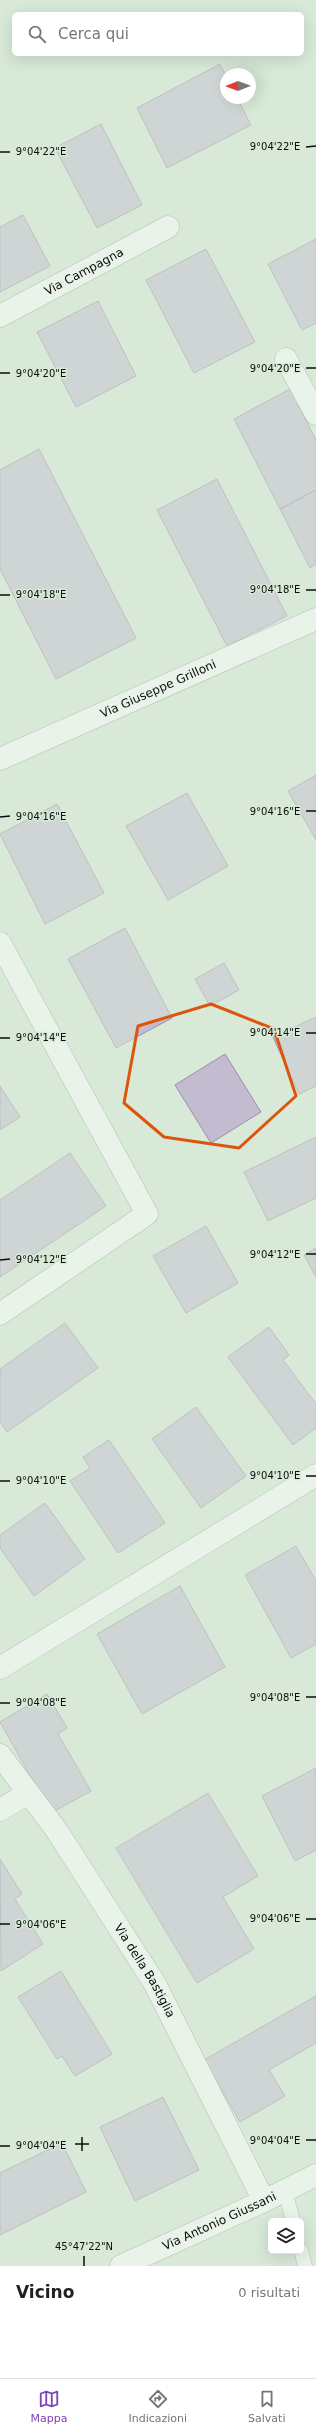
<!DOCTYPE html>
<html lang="it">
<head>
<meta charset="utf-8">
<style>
	:root { --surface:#fff; --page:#f2f2f2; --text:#222; --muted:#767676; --line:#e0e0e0; --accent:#7e43b9 }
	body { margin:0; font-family:"DejaVu Sans",sans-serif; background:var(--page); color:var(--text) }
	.controls { position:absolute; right:12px; bottom:12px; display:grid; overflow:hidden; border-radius:6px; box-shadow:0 4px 16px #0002 }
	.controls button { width:36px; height:36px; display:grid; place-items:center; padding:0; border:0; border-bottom:1px solid var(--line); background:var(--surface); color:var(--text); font:20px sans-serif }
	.compass { position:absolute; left:220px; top:68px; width:36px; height:36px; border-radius:50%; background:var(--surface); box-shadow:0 4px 16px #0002; rotate:269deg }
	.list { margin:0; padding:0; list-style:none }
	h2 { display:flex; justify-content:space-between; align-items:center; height:52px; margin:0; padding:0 16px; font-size:17px }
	h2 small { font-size:13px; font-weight:400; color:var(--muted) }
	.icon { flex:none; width:22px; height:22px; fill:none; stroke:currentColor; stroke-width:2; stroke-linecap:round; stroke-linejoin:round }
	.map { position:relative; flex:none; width:316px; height:2266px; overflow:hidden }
	.search { position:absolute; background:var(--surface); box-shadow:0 4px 16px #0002; left:12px; right:12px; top:12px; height:44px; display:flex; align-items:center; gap:10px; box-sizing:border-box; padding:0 14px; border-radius:6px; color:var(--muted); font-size:15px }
	.sheet { height:112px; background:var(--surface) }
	nav { display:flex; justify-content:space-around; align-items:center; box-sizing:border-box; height:56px; border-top:1px solid var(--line); background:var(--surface); font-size:11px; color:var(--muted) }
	nav a { display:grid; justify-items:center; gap:2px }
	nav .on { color:var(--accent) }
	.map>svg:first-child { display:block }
</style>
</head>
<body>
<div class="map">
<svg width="316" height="2266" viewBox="0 0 316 2266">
	<rect width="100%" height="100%" fill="#d8e9d8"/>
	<path fill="#c3bbcf" stroke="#9891a4" d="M220,64L226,76V98H237L251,125L167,168L137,108Z
		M101,124L142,205L97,228L55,148Z
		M23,215L50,266L0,292V227Z
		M316,239V323L302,330L268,264Z
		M206,249L255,342L194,373L146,280Z
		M98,301L136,376L76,407L37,332Z
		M290,389L316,440V490L280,509L234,419Z
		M39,449L136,638L56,679L0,569V470Z
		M217,479L287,616L227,646L157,510Z
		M316,490V564L310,568L280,509Z
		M316,775V840L288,791Z
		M187,793L228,866L168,900L126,826Z
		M57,804L104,893L45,924L0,834Z
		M125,928L172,1018L116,1048L68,959Z
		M224,963L239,990L210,1006L195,979Z
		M316,1017V1086L299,1094L273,1037Z
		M225,1054L261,1112L211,1143L175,1085Z
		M0,1086L20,1117L0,1130Z
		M316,1137V1198L268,1221L244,1172Z
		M70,1153L106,1206L0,1277V1200Z
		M206,1226L238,1283L186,1313L153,1256Z
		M316,1248V1277L304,1255Z
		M65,1323L98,1368L7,1432L0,1422V1369Z
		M269,1327L289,1355L283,1360L316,1404V1428L293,1445L228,1357Z
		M196,1407L246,1476L201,1508L152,1439Z
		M109,1440L165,1523L118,1553L70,1481L90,1468L83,1457Z
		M45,1503L85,1559L34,1596L0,1548V1535Z
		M296,1546L316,1581V1644L291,1658L245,1575Z
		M180,1586L225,1667L142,1714L97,1634Z
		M47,1694L67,1728L58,1734L91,1791L51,1813L0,1722Z
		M316,1768V1850L295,1861L262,1796Z
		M208,1793L258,1876L223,1897L254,1949L197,1983L116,1848Z
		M0,1859L22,1894L15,1899L43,1944L1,1971Z
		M61,1971L112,2054L75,2076L62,2056L57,2059L18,1997Z
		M316,1996V2043L269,2070L285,2096L240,2122L204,2060Z
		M163,2097L199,2170L135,2201L100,2127Z
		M62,2143L86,2192L0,2235V2173Z"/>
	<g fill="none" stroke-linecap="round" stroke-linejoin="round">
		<g stroke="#809081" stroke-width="15">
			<path id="service" d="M285,2190L293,2221
				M301,2250L305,2266"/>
		</g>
		<g stroke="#809081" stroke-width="23">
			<g id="minor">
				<path id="s1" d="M0,316L168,227"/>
				<path d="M286,359L316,414"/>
				<path id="s2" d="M0,759L316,619"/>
				<path d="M0,943L147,1214L0,1314"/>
				<path d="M0,1668L316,1475"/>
				<path id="s3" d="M0,1755L57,1831L155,1984L264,2201"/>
				<path d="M0,1810L28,1793"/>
				<path id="s4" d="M121,2266L264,2201L316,2175"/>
			</g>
		</g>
		<use href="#service" stroke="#fff" stroke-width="14"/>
		<use href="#minor" stroke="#fff" stroke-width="22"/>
	</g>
	<path d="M0 0H316V2266H0ZM211,1004L274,1029L296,1096L239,1148L164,1137L124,1103L138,1026Z" fill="#d8e9d8" fill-opacity=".55" fill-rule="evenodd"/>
	<path fill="none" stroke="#dd550c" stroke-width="3" stroke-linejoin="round" d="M211,1004L274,1029L296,1096L239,1148L164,1137L124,1103L138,1026Z"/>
	<path fill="none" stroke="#080e09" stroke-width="1.5" d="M306,147L316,146M0,152H10M306,368H316M0,373H10M306,590H316M0,595H10M306,811H316M0,817L10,816M306,1033H316M0,1038H10M306,1254H316M0,1260L10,1259M306,1476H316M0,1481H10M306,1697H316M0,1703H10M306,1919H316M0,1924H10M82,2137V2151M306,2140H316M75,2144H89M0,2146H10M84,2256V2266"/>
	<g text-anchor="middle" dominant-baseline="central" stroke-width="3" stroke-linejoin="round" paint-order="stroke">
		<g font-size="12" fill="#080e09" stroke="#d8e9d8">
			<text stroke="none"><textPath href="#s1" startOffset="95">Via Campagna</textPath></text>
			<text stroke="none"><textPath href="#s2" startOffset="173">Via Giuseppe Grilloni</textPath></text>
			<text stroke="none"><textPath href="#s3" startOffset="260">Via della Bastiglia</textPath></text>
			<text stroke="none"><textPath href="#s4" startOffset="108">Via Antonio Giussani</textPath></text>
		</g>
	</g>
	<g font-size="10" text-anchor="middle" fill="#080e09" stroke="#d8e9d8" stroke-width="3" stroke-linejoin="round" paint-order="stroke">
		<text x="275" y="150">9°04'22"E</text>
		<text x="41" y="155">9°04'22"E</text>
		<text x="275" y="372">9°04'20"E</text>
		<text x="41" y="377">9°04'20"E</text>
		<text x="275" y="593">9°04'18"E</text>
		<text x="41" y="598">9°04'18"E</text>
		<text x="275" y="815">9°04'16"E</text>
		<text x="41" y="820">9°04'16"E</text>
		<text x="275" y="1036">9°04'14"E</text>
		<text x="41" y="1041">9°04'14"E</text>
		<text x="275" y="1258">9°04'12"E</text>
		<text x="41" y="1263">9°04'12"E</text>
		<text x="275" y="1479">9°04'10"E</text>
		<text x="41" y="1484">9°04'10"E</text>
		<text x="275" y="1701">9°04'08"E</text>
		<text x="41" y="1706">9°04'08"E</text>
		<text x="275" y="1922">9°04'06"E</text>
		<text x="41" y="1928">9°04'06"E</text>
		<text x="275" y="2144">9°04'04"E</text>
		<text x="41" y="2149">9°04'04"E</text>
		<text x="84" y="2250">45°47'22"N</text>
	</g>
</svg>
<div class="controls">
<button><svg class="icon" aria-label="layers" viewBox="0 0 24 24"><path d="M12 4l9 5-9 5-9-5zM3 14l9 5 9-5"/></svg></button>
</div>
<svg class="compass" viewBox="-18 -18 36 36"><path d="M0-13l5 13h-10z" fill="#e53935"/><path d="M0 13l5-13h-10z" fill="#767676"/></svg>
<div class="search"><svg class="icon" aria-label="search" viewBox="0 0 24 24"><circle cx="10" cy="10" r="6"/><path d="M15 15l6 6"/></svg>Cerca qui</div>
</div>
<section class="sheet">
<h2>Vicino<small>0 risultati</small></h2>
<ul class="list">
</ul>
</section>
<nav>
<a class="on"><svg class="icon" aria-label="map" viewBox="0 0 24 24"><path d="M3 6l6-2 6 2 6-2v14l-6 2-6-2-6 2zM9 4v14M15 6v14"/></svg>Mappa</a>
<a><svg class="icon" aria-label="directions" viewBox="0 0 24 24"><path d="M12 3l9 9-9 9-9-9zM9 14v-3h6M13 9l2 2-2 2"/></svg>Indicazioni</a>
<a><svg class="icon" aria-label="saved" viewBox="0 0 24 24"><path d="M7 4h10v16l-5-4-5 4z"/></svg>Salvati</a>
</nav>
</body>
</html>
